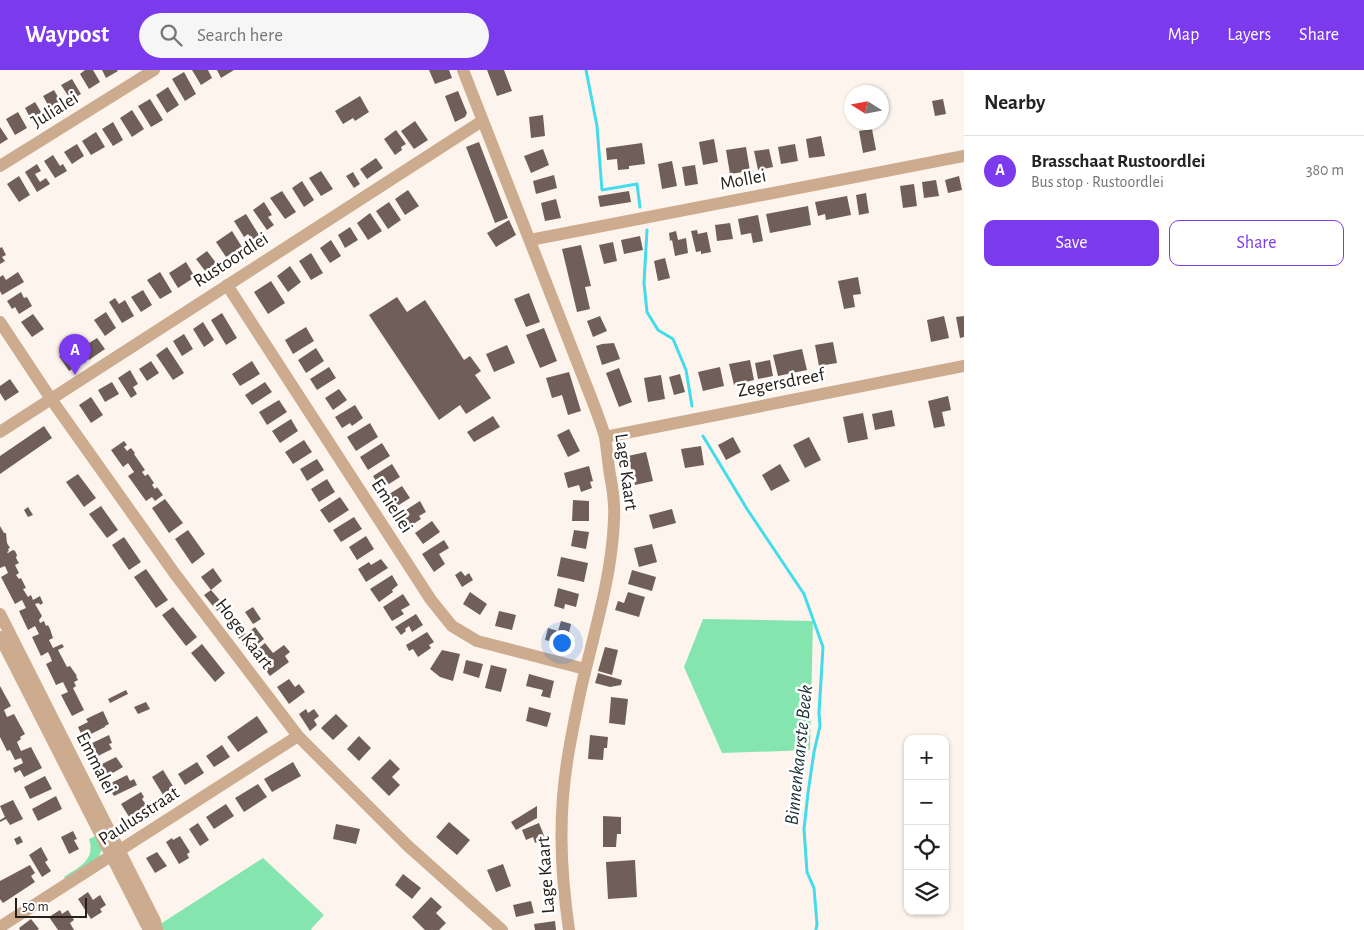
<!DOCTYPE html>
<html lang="en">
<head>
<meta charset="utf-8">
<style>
	:root { --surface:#fff; --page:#f6f6f6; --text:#222; --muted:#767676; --line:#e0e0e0; --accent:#7c3aed }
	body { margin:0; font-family:"Alegreya Sans",sans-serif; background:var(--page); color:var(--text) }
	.controls { position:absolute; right:15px; bottom:15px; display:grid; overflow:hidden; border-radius:10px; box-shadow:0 1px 4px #0004 }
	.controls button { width:45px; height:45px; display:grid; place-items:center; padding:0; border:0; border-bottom:1px solid var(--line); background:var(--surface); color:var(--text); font:25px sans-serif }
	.compass { position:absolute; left:844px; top:15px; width:45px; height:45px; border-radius:50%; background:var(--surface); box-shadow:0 1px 4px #0004; rotate:281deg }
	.scale { position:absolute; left:15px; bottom:12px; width:72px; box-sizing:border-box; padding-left:5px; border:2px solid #25201b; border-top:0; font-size:14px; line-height:18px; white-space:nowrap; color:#25201b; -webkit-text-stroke:4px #fff; paint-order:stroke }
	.you { position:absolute; left:561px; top:572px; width:18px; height:18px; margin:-12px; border:4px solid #fff; border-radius:50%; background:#1a73e8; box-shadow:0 0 0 8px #1a73e833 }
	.badge { display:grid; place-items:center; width:32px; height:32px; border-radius:50%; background:var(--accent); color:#fff; font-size:16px; font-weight:700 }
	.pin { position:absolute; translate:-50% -41px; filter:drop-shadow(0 1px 2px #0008) }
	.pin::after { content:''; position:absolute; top:26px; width:18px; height:15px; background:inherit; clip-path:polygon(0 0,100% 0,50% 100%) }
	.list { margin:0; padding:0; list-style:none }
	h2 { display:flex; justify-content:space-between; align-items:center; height:65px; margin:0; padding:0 20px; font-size:21px }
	h2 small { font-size:16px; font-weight:400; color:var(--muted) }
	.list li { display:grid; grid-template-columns:32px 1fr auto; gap:15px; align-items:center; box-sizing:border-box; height:70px; padding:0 20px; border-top:1px solid var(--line) }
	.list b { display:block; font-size:19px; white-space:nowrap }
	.list p { margin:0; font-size:16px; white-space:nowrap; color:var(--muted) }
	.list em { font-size:16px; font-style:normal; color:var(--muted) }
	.actions { display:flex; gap:10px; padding:15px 20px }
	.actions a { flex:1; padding:11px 0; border:1px solid var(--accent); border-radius:10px; text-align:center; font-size:18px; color:var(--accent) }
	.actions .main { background:var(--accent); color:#fff }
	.icon { flex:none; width:28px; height:28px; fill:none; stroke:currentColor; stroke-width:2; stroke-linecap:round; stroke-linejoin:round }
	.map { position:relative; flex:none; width:964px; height:860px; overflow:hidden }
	header { display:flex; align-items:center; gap:30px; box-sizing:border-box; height:70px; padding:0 25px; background:var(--accent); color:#fff }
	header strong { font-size:24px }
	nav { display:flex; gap:28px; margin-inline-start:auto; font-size:18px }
	.search { width:350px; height:45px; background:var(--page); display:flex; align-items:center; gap:12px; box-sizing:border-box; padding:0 18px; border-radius:28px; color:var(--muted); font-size:19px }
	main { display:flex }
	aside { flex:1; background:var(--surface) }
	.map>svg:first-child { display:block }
</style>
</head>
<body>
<header>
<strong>Waypost</strong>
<div class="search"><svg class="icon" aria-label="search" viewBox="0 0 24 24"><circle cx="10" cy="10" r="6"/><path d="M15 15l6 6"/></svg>Search here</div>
<nav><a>Map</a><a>Layers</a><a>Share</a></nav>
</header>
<main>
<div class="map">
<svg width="964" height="860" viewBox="0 0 964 860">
	<rect width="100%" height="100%" fill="#fdf4ed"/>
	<path fill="#84e5ae" d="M703,549L813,551L810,680L722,683L684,597Z
		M98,765L102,779L99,787L65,809L64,807C79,797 96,790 89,769Z
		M263,788L324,845L311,859L312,860H151Z"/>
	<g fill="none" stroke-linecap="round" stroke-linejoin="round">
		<path stroke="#43dcec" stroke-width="3" d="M586,0L597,56L602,120L637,114L640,137
			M647,160L644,213L647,242L658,260L673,269L686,300L692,336
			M703,366L747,439L804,524L823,577L819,643L820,656L814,682L808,723L804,759L807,802L814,818L817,854L816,860"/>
	</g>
	<path fill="#705f59" d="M85,0H93L100,12L89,19L80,4Z
		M102,0H117L118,1L106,8Z
		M192,0H208L212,8L201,15Z
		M217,0H234L221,8Z
		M429,0H449L452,8L435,14Z
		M487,0H504L512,21L497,26Z
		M184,2L196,24L185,31L172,9Z
		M72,9L81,24L71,30L61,15Z
		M168,17L179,35L167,43L156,25Z
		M54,20L63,36L52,42L43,26Z
		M458,21L467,43L465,47L455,52L445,26Z
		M360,26L369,42L355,51L353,48L343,54L335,41Z
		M150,29L163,50L151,57L138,36Z
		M943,29L946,44L935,46L932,31Z
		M35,32L44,47L33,53L25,38Z
		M132,40L144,59L132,67L120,48Z
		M18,42L27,58L15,65L6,49Z
		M543,45L545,66L531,68L529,47Z
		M415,51L428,70L414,79L401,61Z
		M113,52L123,70L113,76L102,59Z
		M0,57L8,69L0,74Z
		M872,59L876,80L863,83L859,61Z
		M396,60L406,74L401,77L402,80L395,85L384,69Z
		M96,62L105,77L91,85L82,71Z
		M821,66L825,86L809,88L806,69Z
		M714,69L718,92L703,95L699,72Z
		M479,72L508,148L495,153L466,77Z
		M642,73L645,94L629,96V99L618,100L617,89L607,90L606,78Z
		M77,74L84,86L72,94L64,82Z
		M795,74L798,91L781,94L778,77Z
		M746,77L750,101L730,104L726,80Z
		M543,79L549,95L531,103L524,86Z
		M769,79L773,97L758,100L754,81Z
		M53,85L60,96L63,94L67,101L55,108L44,91Z
		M376,88L383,98L367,109L360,99Z
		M672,91L677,116L662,119L658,94Z
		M37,94L41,101L35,104L40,112L46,108L50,114L37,122L25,102Z
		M695,95L698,114L685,116L682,97Z
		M321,101L333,119L321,126L309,108Z
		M353,102L360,114L354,118L346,106Z
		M554,105L557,118L536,124L533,111Z
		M19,106L30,125L19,132L7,114Z
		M959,106L962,120L948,123L945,110Z
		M936,110L939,126L924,128L922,112Z
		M302,111L314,130L304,137L292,118Z
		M914,114L917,136L903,138L900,116Z
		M408,120L419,136L405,145L395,129Z
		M282,121L296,142L285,149L270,128Z
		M629,121L631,132L600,137L598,126Z
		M866,123L869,143L859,145L856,125Z
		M847,126L851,145L826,150L825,144L818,146L815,132Z
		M556,129L561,148L545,151L541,133Z
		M264,132L272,145L268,147L274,155L267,160L253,140Z
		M389,132L401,150L388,159L376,141Z
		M808,136L811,155L770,163L766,144Z
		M370,143L382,161L368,170L357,153Z
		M246,144L259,165L252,170L248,164L244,167L234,151Z
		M758,145L763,171L753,173L751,163L741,165L738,149Z
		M509,150L516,165L496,177L487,163Z
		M730,153L733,169L717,171L715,155Z
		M350,157L358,170L345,178L338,165Z
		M697,160L698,164L707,162L711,182L701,184V181L696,182L691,161Z
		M232,161L242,177L226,187L216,172Z
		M676,161L678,170L686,168L688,183L675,186L672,170L670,171L669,163Z
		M640,166L643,180L624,184L621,170Z
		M331,170L341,186L330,193L320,178Z
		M613,172L617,191L604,194L599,175Z
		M581,175L591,216L585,217L590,239L577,242L562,179Z
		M2,177L6,185L2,187L5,191L0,194V178Z
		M207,181L223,202L212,210L196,189Z
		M311,183L323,203L311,210L299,191Z
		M665,188L670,208L658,211L654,191Z
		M186,192L195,207L178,218L169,203Z
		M290,196L301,212L288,222L277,206Z
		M18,202L24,212L2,225L0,221V207L3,205L6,210Z
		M160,202L172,222L160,229L147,210Z
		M858,207L861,224L853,225L855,237L844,239L838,211Z
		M271,211L285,233L268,244L254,222Z
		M143,220L152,235L141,242L131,227Z
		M21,222L24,228L27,227L32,236L19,244L15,237L12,239L7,231Z
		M529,223L540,252L526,257L514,229Z
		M397,227L407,242L425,230L464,290L470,286L481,301L475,305L491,328L466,344L460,335L439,350L369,245Z
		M115,228L119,234L125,230L134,246L122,253L109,232Z
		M106,242L116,258L105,266L94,250Z
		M222,243L237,268L226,275L211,250Z
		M33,244L44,259L32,267L21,252Z
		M600,246L607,261L593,267L587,251Z
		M944,246L949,268L931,272L927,250Z
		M964,246V267L960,268L956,247Z
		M203,252L214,270L204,277L193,259Z
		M306,257L314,271L293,284L285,270Z
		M544,258L557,291L540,298L526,265Z
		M184,264L193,279L182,286L173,271Z
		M97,268L105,279L89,290L81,278Z
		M833,272L837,293L819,296L815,275Z
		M614,273L620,289L602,295L596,276L602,274Z
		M507,275L515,293L494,302L486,284Z
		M167,277L184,303L173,310L156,285Z
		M316,278L324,291L306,303L298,290Z
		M71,279L80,294L69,301L59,286Z
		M802,279L807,300L778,306L773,285Z
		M750,290L754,310L734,315L729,294Z
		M770,290L773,306L758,309L755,293Z
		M151,291L159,303L147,311L139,299Z
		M252,291L260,304L240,316L232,304Z
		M329,297L336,308L317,320L310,309Z
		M720,297L724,316L703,321L698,302Z
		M619,298L632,332L619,337L606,303Z
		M130,300L138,314L133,317L137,324L131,328L118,308Z
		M569,302L581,341L568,345L562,325L552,328L546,308Z
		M680,304L685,322L674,325L669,307Z
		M661,305L665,329L648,332L644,308Z
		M10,309L19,322L5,331L0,323V316Z
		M112,312L119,324L105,332L98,320Z
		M265,312L272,322L252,335L245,325Z
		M339,319L347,330L333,340L325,328Z
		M948,326L951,340L942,342L945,356L934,358L928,331Z
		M91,327L103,345L91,353L79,335Z
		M279,330L287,342L267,355L259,342Z
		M355,335L363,348L352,356L350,353L342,358L335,347Z
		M892,340L895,356L875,360L872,344Z
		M863,343L868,369L848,373L843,347Z
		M493,346L500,357L474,372L467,362Z
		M291,349L298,361L280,373L272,361Z
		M370,353L378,367L356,381L347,367Z
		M44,356L52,368L0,404V386Z
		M569,359L580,381L568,387L557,365Z
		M733,367L741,382L726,390L718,375Z
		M809,367L821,390L805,398L793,375Z
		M304,370L312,382L293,394L285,382Z
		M124,371L127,375L124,377L127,381L131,378L135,383L134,384L145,400L142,402L145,406L148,404L154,413L152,415L155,419L157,417L163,425L155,431L152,427L146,431L128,406L134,402L128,393L123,397L111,380Z
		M382,373L390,386L368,400L360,387Z
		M701,376L704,395L685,398L681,379Z
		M646,382L653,411L635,415L628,386Z
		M317,389L324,400L307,411L300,399Z
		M392,394L400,407L381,419L373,406Z
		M780,394L790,411L771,421L762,405Z
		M589,396L593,411L590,412L592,418L581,422L579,415L568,418L564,403Z
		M78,404L96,428L84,437L66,412Z
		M327,409L335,422L319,432L311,419Z
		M402,416L410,428L394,438L386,426Z
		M340,427L349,440L329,453L320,440Z
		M165,429L183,453L169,463L152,438Z
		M573,430L589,431V451H572Z
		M420,431L426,442L419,446L421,449L410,456L405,448L401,450L398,445Z
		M101,436L118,460L107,468L89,444Z
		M28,437L33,445L28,447L24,440Z
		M672,439L676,453L653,459L649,445Z
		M354,447L362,459L341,472L333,460Z
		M432,451L440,462L423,474L415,463Z
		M0,456L4,463H6L7,473L10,478L8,479L9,481L7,482L8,483L13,480L15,481L17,485L16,488L19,493L15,495L19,503L16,505L19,509L21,508L26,518L23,519L28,527L31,525L33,530L40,526L43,533L40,535L39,533L35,534L42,546L39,550L40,553L44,551L46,556L48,555L50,559L53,568L49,570L53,578L62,574L64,577L58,580L67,597L70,596L77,606H76L78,610L74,612L76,616L73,618L84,640L72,646L61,625L68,622L63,612L56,615L46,594L52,591L50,586L48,582L41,586L32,567L39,564L35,556L28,560L19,541L26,538L22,530L15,534L1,507L8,503L5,496L0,498Z
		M188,460L205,484L192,494L175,469Z
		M574,460L589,462L586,479L571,476Z
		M366,466L374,479L357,490L349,477Z
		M124,467L141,492L129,500L112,475Z
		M444,470L449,478L439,484L445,494L434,502L422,484Z
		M652,474L657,492L639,497L634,478Z
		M561,487L588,493L584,512L557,506Z
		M381,489L388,498L366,512L358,499L369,492L371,495Z
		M213,498L222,511L211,520L201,507Z
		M146,499L168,530L156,538L134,507Z
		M632,500L656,507L652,521L628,514Z
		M461,501L465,506L469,503L473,510L462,517L455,505Z
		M392,505L398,515L392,520L393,522L379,532L370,519Z
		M558,518L579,524L576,537L565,534L564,539L554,536Z
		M211,520L224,535L217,541L204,525Z
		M470,522L487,534L480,545L463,534Z
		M628,522L645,527L639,547L615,540L618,531L624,533Z
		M403,524L410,535L401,540L404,544L392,551L383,537Z
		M173,537L197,567L186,576L162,545Z
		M253,537L261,549L253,554L245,542Z
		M499,541L516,545L512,560L495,556Z
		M416,544L423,555L412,562L409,556L405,559L406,561L401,565L395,557Z
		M561,551L571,554L566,575L545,570L548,558L558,561Z
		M255,557L264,569L248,582L238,567L244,562L246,564Z
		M427,562L434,572L429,575L431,578L418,587L413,579L409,581L406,575Z
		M265,573L273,583L284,575L290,582L285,586L289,592L270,606L253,583Z
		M202,574L225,603L215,612L191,583Z
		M605,577L618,580L612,605L598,601Z
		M442,580L460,584L453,611L440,607L430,599Z
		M466,590L483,594L479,608L463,603Z
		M491,595L507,599L501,622L485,618Z
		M598,603L622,610L621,615L610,617L595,613Z
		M529,604L554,611L550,628L541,626L543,620L526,616Z
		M289,609L295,617L299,614L305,622L289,634L277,617Z
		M0,616L11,636L4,640L7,647L14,644L25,664L20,667L21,669L17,672L21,681L31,677L42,698L24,707L20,700L15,703L13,698L23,693L21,688L15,690L10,680L7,681L0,667Z
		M126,620L128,624L110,633L108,629Z
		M611,627L628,629L625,655L609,653Z
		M146,632L150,639L138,644L134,637Z
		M529,637L551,643L547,657L526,651Z
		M306,639L308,643L314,639L319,646L314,650L317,655L310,661L299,644Z
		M103,641L109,654L105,656V657L83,668L78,657L88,652L86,649Z
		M336,644L348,656L333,670L321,658Z
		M257,646L268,662L238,682L227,667Z
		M109,665L112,673L109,674L112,679L94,688L88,675Z
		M590,665L608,667L607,678H604L603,690L588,689Z
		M359,666L371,678L359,691L347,679Z
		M222,675L230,687L214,697L206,686Z
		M116,687L123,697L106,707L103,701L101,702L98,696Z
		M390,689L400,699L392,707L400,715L389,726L371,708Z
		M197,692L204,703L185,715L178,704Z
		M293,692L301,706L272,722L264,709Z
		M163,700L176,721L165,728L152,707Z
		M127,705L130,711L134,709L137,715L114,726L107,715Z
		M45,706L52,719L30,729L24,717Z
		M258,714L267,727L244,742L235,728Z
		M141,722L144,727L142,729L149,739L131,750L121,734Z
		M56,726L62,739L38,751L32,739Z
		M13,730L23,749L10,755L6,749L0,752V750L5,747L0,736Z
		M226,734L234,746L214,759L206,747Z
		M537,736V748L516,760L511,752Z
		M603,746L621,747V764H617L616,777H603Z
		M449,752L470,770L457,785L436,767Z
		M198,753L209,770L200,776L189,759Z
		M539,753L545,768L535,773L533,767L526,770L522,760Z
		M336,754L360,759L356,774L333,769Z
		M73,761L77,769L74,770L79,779L69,784L61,767Z
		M20,766L23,772L17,775L14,769Z
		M180,766L190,782L187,784L189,788L179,794L166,772L172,768L173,770Z
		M41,777L48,790L45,792L51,801L42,807L29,785Z
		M157,782L167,796L155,803L146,788Z
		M635,790L637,827L608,829L606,792Z
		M503,794L511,816L496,822L487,800Z
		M30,795L35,803L31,806L35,812L3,833L0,829V811Z
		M403,804L421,818L412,829L395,815Z
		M88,822L93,830L100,825L106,835L100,839L102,842L91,849L78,829Z
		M431,827L442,837L436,843L446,853L439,860H425L412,847Z
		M531,831L534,843L516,847L513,835Z
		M60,840L62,844L68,840L74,850L70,853L74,860H58L49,847Z
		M31,849L39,859L37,860H20L19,858Z
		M555,851L556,860H535L534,854Z"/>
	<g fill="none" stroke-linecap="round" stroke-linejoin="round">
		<path stroke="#cdab8e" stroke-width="12" d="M463,0L594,335C598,346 602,356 605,367C607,380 608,392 610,405C613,420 615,434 614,450C612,501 598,549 586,598C579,625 574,652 569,680C558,742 560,797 569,860
			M0,96L154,0
			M530,170L964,86
			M227,215L431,530L452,556L477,571L585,599
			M0,252L51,329L175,504L298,666L408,776L502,860
			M0,362L482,51
			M605,367L964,296
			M0,544L155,851L157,860
			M0,567L149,860
			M0,857L298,666"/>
	</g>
	<g text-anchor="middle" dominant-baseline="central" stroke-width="5" stroke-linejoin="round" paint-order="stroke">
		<g font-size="19" fill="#25201b" stroke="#fff">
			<text transform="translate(55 40) rotate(-32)">Julialei</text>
			<text transform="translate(743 110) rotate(-11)">Mollei</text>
			<text transform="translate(231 190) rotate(-33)">Rustoordlei</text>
			<text transform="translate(781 313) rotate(-11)">Zegersdreef</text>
			<text transform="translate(626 402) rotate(82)">Lage Kaart</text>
			<text transform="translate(392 436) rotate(57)">Emiellei</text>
			<text transform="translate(244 564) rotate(53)">Hoge Kaart</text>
			<text transform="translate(96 693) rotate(63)">Emmalei</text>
			<text transform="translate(139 746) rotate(-33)">Paulusstraat</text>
			<text transform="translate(546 805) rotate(-94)">Lage Kaart</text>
		</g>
		<g font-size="20" font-style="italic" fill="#193134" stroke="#fff">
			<text transform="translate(799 685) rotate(-84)">Binnenkaarste Beek</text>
		</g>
	</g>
</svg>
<div class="controls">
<button>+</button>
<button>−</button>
<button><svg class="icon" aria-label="locate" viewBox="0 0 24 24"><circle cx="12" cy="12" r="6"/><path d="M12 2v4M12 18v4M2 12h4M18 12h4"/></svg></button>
<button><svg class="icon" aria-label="layers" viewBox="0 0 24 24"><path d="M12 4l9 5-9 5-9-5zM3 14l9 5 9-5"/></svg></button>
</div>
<svg class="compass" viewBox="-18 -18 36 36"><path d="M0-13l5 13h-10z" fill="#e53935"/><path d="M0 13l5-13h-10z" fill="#767676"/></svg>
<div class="scale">50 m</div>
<div class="you"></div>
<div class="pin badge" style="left:75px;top:305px">A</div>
</div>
<aside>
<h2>Nearby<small></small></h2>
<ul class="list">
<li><span class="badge">A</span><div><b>Brasschaat Rustoordlei</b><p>Bus stop · Rustoordlei</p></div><em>380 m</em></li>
</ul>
<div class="actions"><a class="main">Save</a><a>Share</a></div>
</aside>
</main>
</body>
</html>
